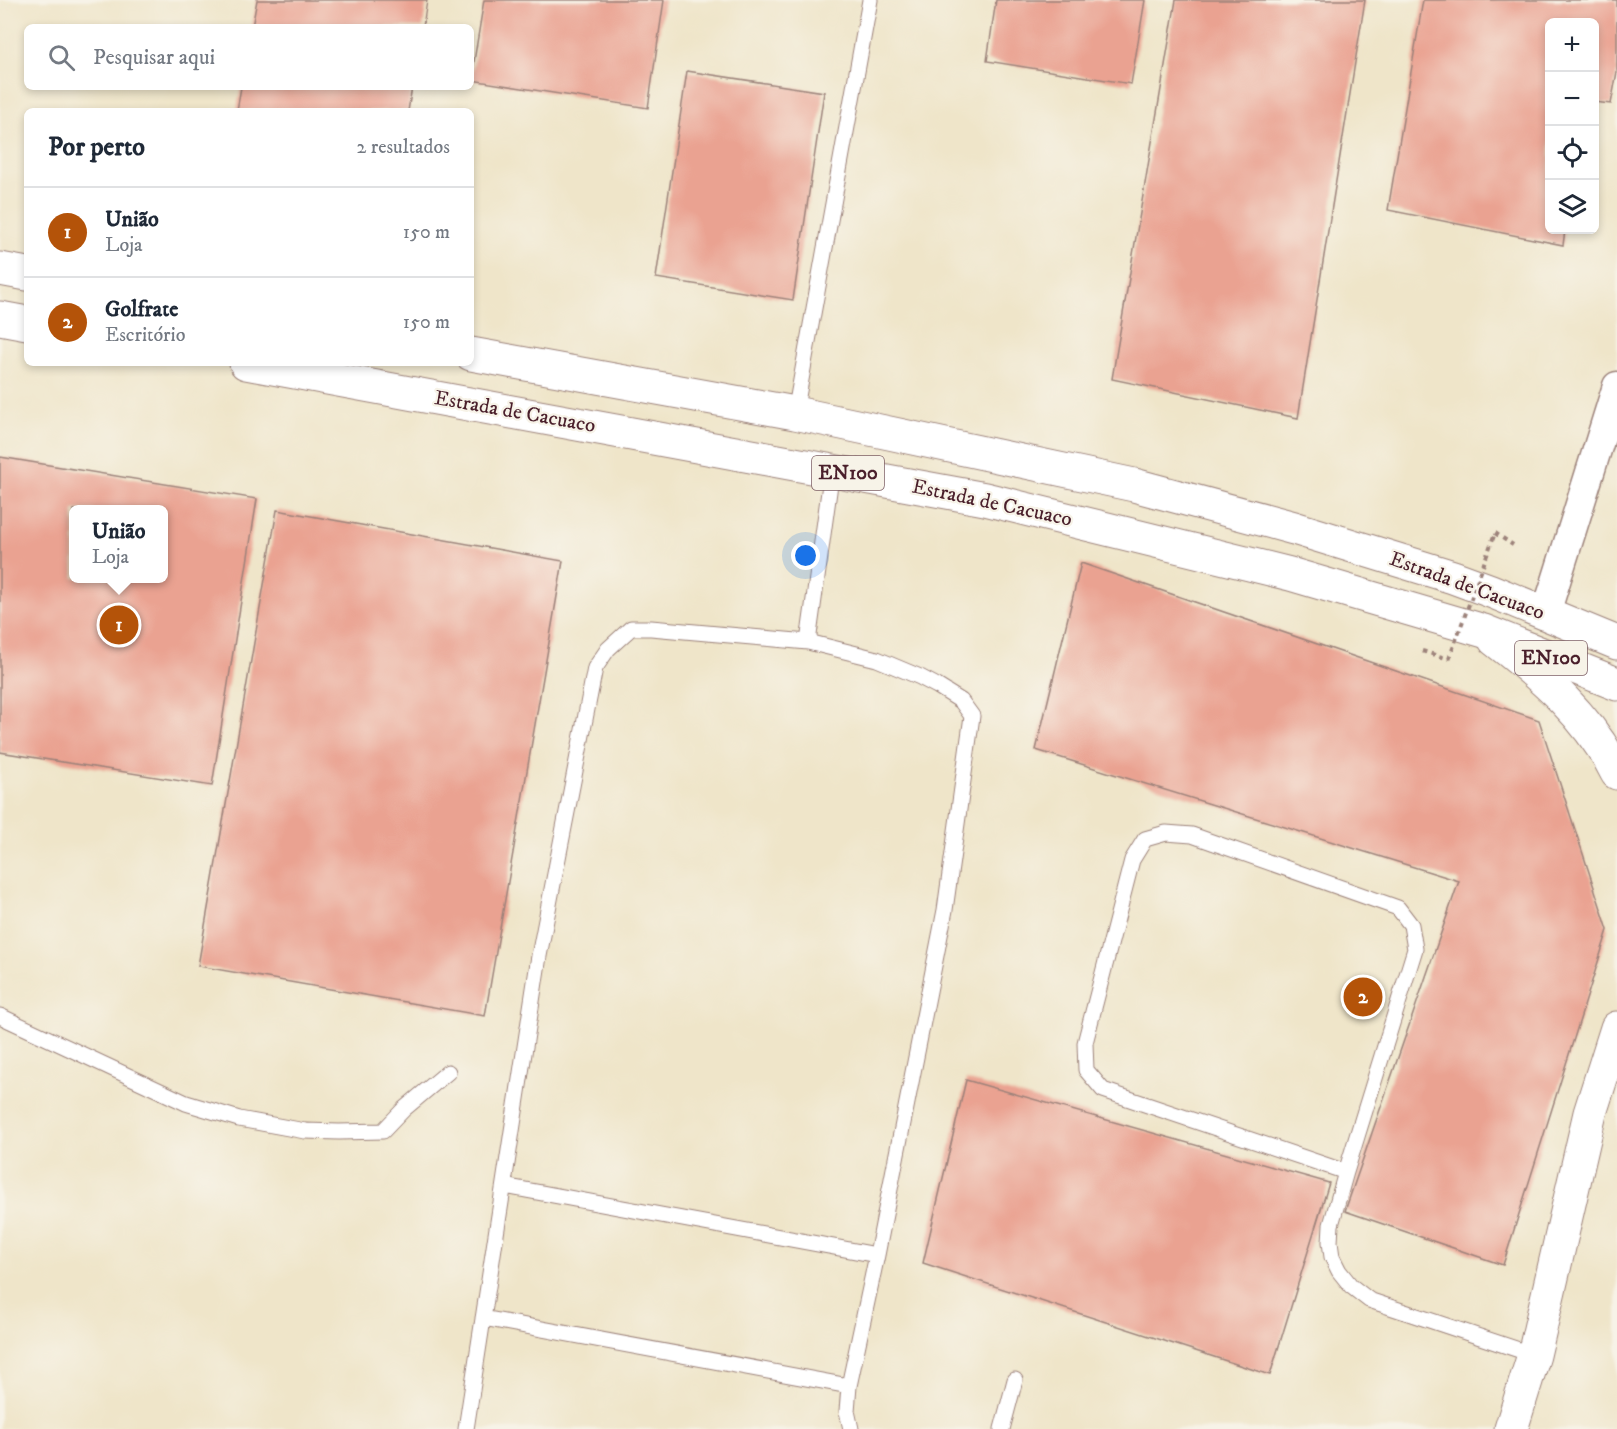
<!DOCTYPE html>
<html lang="pt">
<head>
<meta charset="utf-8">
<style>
	:root { --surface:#fff; --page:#f6f6f7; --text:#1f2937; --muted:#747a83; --line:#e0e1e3; --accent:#b45309 }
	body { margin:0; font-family:"IM FELL DW Pica",serif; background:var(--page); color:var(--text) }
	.controls { position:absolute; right:18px; top:18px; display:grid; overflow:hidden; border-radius:9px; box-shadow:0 3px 9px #0003 }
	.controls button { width:54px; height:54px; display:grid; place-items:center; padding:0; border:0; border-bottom:2px solid var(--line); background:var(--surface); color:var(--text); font:30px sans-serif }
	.you { position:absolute; left:806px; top:556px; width:21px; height:21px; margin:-15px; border:4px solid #fff; border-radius:50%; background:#1a73e8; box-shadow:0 0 0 9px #1a73e833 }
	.badge { display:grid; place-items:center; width:39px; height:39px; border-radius:50%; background:var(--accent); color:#fff; font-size:20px; font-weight:700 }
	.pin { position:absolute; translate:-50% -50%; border:3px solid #fff; box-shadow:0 2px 6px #0006 }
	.popup { position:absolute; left:69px; top:505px; width:99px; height:78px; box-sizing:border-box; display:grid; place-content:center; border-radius:9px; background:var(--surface); filter:drop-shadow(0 2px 4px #0005); font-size:20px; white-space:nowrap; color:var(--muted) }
	.popup b { font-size:22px; color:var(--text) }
	.popup::after { content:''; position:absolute; left:50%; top:100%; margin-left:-12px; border:12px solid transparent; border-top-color:var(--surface) }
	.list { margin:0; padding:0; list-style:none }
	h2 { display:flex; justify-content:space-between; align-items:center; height:78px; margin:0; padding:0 24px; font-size:26px }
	h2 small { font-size:20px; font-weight:400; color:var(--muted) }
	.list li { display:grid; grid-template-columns:39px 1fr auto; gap:18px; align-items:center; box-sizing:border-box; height:90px; padding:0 24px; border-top:2px solid var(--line) }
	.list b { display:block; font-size:22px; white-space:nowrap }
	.list p { margin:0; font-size:20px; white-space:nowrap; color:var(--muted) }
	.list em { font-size:20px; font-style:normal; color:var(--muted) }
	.icon { flex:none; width:33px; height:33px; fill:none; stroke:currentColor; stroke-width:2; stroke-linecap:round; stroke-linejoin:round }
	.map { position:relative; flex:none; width:1617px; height:1429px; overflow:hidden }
	.search { position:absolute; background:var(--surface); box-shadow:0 3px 9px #0003; left:24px; top:24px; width:450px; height:66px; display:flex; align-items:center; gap:15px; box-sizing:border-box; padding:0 21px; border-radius:9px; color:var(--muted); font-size:22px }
	.panel { position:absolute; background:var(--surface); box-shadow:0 3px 9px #0003; left:24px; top:108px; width:450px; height:258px; border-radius:9px }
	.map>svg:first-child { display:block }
</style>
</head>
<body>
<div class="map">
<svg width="1617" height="1429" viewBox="0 0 1617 1429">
	<rect width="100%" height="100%" fill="#f7f3e8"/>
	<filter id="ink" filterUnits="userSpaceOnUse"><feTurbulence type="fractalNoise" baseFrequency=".0167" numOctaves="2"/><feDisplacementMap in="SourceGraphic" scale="12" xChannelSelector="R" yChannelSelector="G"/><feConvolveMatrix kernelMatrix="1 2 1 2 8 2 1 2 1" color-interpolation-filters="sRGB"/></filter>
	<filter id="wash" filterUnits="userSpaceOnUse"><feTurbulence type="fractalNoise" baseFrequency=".008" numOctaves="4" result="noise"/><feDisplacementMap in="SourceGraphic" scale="24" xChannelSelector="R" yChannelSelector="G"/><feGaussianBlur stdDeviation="1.35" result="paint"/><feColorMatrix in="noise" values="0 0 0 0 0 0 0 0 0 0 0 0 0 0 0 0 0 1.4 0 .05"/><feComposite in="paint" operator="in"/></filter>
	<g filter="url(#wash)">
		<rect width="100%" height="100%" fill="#efe5c9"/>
		<g id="blocks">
			<path fill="#eaa291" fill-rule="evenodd" d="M257,0H427L423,27H252Z
				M484,0H664L648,108L471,80Z
				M996,0H1145L1131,84L987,61Z
				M1176,0H1365L1298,418L1112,379Z
				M1423,0H1617V72L1611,104L1594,102V22H1550V230H1565L1563,245L1388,210Z
				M687,71L824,92L793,300L656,278Z
				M241,87H412L408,111H237Z
				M0,457L257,499L212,786L0,752ZM74,510H164V578H74Z
				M277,510L563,561L485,1016L198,966Z
				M1081,563L1539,720L1608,930L1503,1265L1345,1211L1459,881L1036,750Z
				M966,1080L1329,1183L1270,1375L923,1263Z"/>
		</g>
	</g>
	<g filter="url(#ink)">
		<use href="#blocks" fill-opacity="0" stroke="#9c827a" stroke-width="1.5"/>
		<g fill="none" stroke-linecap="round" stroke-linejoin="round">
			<g stroke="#9c827a" stroke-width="17">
				<path id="service" d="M795,413L870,0
					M808,642L832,470
					M0,1016L186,1103L239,1119L305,1131L339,1132L383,1131L404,1109L448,1072
					M1346,1172L1103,1090L1086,1070L1085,1043L1132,860L1145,839L1166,833L1192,835L1398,908L1411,925L1415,949L1346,1172L1331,1225L1330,1242L1332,1257L1339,1271L1351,1286L1369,1300L1534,1355
					M504,1186L877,1255
					M483,1318L849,1386
					M466,1429L539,956L595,668L608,649L631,628H651L808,642L877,659L920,677L937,686L961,701L972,716L945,910L877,1255L849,1386L847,1411L851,1429
					M1002,1429L1015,1380"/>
			</g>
			<g stroke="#9c827a" stroke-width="31">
				<path id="minor" d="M1546,613L1617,386"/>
			</g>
			<g stroke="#9c827a" stroke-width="35">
				<path id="tertiary" d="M1495,640C1544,678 1589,717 1617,773
					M1511,1429L1534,1355L1590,1113L1617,1028"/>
			</g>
			<g stroke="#9c827a" stroke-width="35">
				<path id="primary" d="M0,269L27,274
					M0,318L27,323
					M471,354L795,413L1134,485L1294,528L1453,577L1491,591L1617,643
					M246,363L985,499L1290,574L1484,631L1617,684"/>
			</g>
			<path stroke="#9c827a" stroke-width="4" stroke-dasharray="4.5 4.5" stroke-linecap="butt" d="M1495,533L1513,545
				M1422,651L1449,659"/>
			<use href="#service" stroke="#fff" stroke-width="15"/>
			<use href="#minor" stroke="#fff" stroke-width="28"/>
			<use href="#tertiary" stroke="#fff" stroke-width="33"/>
			<use href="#primary" stroke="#fff" stroke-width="33"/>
			<path stroke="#9c827a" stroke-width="4" stroke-dasharray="4.5 4.5" stroke-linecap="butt" d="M1449,659L1495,533"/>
		</g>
	</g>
	<g text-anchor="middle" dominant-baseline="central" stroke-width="4.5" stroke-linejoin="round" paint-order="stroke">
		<g fill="#f7f3e8" stroke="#7e5f64" stroke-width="1.5">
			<rect x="812" y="456" width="72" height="34" rx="4.5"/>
			<rect x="1515" y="641" width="72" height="34" rx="4.5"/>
		</g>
		<g font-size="20" font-weight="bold" fill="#4a1f2b">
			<text x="848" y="473">EN100</text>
			<text x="1551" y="658">EN100</text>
		</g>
		<g font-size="21" fill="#4a1f2b" stroke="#f7f3e8">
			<text transform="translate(515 412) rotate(10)">Estrada de Cacuaco</text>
			<text transform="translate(992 503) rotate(12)">Estrada de Cacuaco</text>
			<text transform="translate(1467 586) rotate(20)">Estrada de Cacuaco</text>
		</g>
	</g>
</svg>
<div class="controls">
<button>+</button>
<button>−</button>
<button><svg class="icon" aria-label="locate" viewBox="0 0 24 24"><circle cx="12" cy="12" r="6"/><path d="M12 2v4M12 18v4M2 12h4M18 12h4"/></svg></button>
<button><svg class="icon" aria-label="layers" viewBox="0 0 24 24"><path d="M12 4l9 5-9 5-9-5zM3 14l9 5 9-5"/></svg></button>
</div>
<div class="you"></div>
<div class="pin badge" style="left:119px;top:625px">1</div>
<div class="popup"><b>União</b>Loja</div>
<div class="pin badge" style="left:1363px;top:997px">2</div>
<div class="search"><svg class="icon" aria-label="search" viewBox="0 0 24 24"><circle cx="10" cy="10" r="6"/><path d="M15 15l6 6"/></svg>Pesquisar aqui</div>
<section class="panel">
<h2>Por perto<small>2 resultados</small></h2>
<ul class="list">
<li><span class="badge">1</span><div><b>União</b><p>Loja</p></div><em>150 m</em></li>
<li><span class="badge">2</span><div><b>Golfrate</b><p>Escritório</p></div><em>150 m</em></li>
</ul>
</section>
</div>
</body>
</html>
